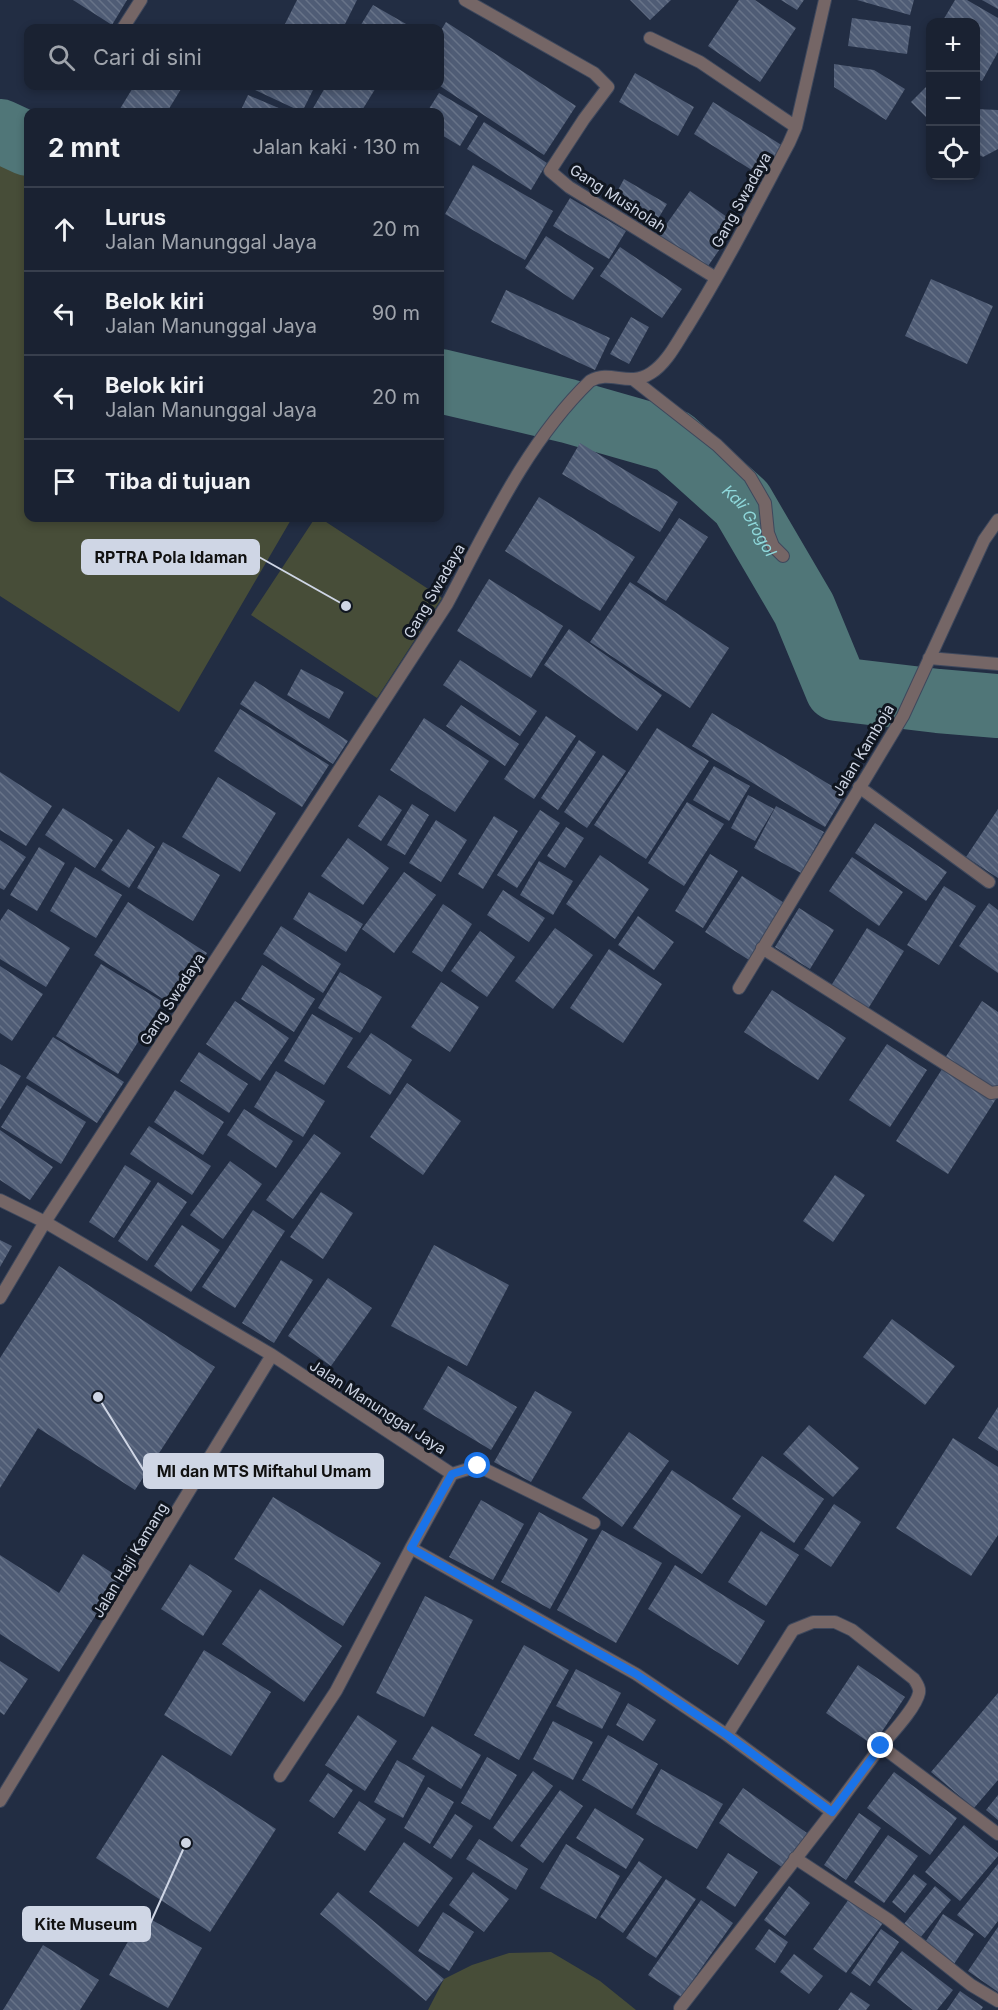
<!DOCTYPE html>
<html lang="id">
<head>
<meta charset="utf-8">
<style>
	:root { --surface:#1a2232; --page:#272f3e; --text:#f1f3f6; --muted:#9fa4ac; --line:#383f4d }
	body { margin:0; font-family:Inter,sans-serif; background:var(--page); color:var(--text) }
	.controls { position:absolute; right:18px; top:18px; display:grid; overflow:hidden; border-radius:12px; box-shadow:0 3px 9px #0003 }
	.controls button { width:54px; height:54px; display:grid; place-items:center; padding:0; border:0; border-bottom:2px solid var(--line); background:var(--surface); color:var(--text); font:30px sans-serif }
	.stop { position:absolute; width:18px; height:18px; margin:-14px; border:4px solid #1a73e8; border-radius:50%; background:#fff }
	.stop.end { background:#1a73e8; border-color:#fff; box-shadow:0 2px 6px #0008 }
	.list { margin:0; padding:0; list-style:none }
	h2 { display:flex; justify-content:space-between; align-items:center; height:78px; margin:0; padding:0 24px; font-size:26px }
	h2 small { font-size:20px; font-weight:400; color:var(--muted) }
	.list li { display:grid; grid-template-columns:39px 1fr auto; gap:18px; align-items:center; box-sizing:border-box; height:84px; padding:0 24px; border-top:2px solid var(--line) }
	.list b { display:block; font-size:22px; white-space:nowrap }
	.list p { margin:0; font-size:20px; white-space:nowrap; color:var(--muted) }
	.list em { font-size:20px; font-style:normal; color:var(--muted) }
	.icon { flex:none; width:33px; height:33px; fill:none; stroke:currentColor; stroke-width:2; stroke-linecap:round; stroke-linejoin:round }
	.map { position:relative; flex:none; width:998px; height:2010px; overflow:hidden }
	.search { position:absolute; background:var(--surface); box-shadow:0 3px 9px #0003; left:24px; top:24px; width:420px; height:66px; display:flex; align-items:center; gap:15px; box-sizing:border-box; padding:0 21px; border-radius:12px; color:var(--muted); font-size:22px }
	.panel { position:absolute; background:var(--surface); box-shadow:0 3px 9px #0003; left:24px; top:108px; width:420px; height:414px; border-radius:12px }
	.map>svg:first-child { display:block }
</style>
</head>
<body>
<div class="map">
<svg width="998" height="2010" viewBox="0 0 998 2010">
	<defs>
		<pattern id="building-back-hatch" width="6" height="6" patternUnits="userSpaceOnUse" patternTransform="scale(1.5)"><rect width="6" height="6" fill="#4f5c75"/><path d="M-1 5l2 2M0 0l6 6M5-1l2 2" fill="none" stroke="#677388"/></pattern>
	</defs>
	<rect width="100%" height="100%" fill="#222d43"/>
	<path fill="#474d38" d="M0,153L28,169V518H292L179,712L0,596Z
		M315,518H320L442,598L377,698L251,615Z
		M551,1952L600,1981L636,2010H428L444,1979L472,1965L509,1953Z"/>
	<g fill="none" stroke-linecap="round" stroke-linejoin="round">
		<g stroke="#507678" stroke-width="64">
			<path d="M0,131L28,144"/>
			<path id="s1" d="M440,381L568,411L673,441L742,503L804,609L837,689L938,701L998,706"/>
		</g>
	</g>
	<path fill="url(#building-back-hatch)" d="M73,0H127L112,25Z
		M297,0H357L343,28H283Z
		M630,0H671L650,20Z
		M739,0H755L796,28L760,82L708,46Z
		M781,0H804L797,10Z
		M857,0H914L910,15Z
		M955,0H967L998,18V52L982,81L976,78V22H942Z
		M982,0H998V9Z
		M373,5L413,28H359Z
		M852,18L911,26L907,54L848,46Z
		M446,22L576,106L544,155L440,86V32Z
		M834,64L874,70L905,89L886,120L834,87Z
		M635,73L694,107L678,136L619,102Z
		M930,83V121L911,102Z
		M134,86H174L181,89L167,112H118Z
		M255,86H315L302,112L253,89Z
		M326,86H377L361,112H317L312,110Z
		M439,93L478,116L460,146L440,134V112H427Z
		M248,95L288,112H240Z
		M713,102L783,146L763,177L694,134Z
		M976,109L998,110V149L983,157L976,153Z
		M484,122L547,163L531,190L467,149Z
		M473,165L553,211L525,260L445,214Z
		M624,179L667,204L653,227L611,203Z
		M690,191L737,224L706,269L658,236Z
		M570,198L626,231L609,259L553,226Z
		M546,236L594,268L573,300L525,268Z
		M620,247L682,289L662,318L600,276Z
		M931,279L993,306L967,364L905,336Z
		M506,290L610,338L595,370L491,322Z
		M631,317L649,327L629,364L610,354Z
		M580,443L678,502L660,532L562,474Z
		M539,497L635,557L600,611L505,551Z
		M679,518L708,537L666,601L637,582Z
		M489,579L563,626L531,678L457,631Z
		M630,582L729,648L690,708L590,642Z
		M569,629L662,695L637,731L544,665Z
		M460,660L537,711L520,736L443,685Z
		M301,669L344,692L329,719L287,695Z
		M255,681L348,741L333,764L240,704Z
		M461,705L519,744L505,766L446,726Z
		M240,709L329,765L302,807L214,751Z
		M712,713L845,794L825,827L692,746Z
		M546,716L576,736L534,799L504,779Z
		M424,718L489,761L455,812L390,770Z
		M657,728L709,761L646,859L594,825Z
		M579,740L596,752L558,810L541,798Z
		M603,755L626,771L587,828L564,812Z
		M714,766L750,786L729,821L693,800Z
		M0,772L52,806L26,846L0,830Z
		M218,777L276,813L240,872L182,837Z
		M379,795L402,810L381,841L358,826Z
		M748,795L774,809L755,841L731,828Z
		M687,802L724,824L684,886L648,863Z
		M412,804L429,815L405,855L387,845Z
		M776,806L824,832L801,873L754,848Z
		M63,808L113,840L95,868L45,835Z
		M998,809V878L966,857Z
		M540,810L560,823L517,888L497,875Z
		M494,816L518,831L483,889L458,874Z
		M436,820L467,840L441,882L409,863Z
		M875,823L947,872L926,901L855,853Z
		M566,827L584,838L565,868L547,856Z
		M128,829L155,847L129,888L101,870Z
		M348,838L389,868L363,905L321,876Z
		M0,840L26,857L4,890L0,888Z
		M163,842L220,875L193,921L137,888Z
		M39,847L65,863L37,911L10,895Z
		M710,854L738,871L703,928L675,911Z
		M600,855L649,889L615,939L566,904Z
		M852,857L903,892L879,926L829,891Z
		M539,861L573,881L553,915L520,895Z
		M75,867L122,895L96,938L50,911Z
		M404,872L436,895L394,953L362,929Z
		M742,876L786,904L749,960L705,932Z
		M944,886L976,906L939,965L907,945Z
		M503,890L545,918L529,942L487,915Z
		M309,892L363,924L346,952L293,919Z
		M128,902L207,953L174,1006L94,955Z
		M989,903L998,910V973L959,946Z
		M443,904L472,924L442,972L412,952Z
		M799,908L834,930L810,969L775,947Z
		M8,909L70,948L46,987L0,959V921Z
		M638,916L674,942L654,970L618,945Z
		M281,926L341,964L323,993L263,954Z
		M555,928L593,955L553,1009L515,981Z
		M867,928L904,951L866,1012L829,989Z
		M480,931L515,957L487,997L451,971Z
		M609,949L662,984L623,1043L570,1008Z
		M101,964L163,1002L118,1074L56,1036Z
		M262,965L315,999L294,1032L241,999Z
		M0,966L43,994L12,1041L0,1033Z
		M340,972L382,997L360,1033L318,1008Z
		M441,982L479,1007L450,1052L411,1027Z
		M772,990L846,1038L818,1080L744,1032Z
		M235,1001L289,1038L260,1081L206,1044Z
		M982,1001L998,1012V1087L995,1091L945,1058Z
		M312,1014L353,1038L324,1085L284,1061Z
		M371,1033L412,1060L390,1095L347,1067Z
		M53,1037L124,1082L97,1123L26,1078Z
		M887,1044L927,1070L890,1127L849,1100Z
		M199,1052L248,1084L229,1113L180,1081Z
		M0,1064L21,1076L0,1110Z
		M944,1066L996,1099L948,1174L896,1141Z
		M276,1071L325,1101L303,1137L254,1107Z
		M407,1083L461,1121L423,1175L370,1137Z
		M27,1085L86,1122L61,1164L1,1127Z
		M175,1090L224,1122L203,1155L154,1122Z
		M244,1109L293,1141L276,1168L227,1135Z
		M149,1126L211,1166L192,1195L130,1154Z
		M0,1130L53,1167L30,1200L0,1180Z
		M314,1134L341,1153L293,1219L266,1200Z
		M230,1161L262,1184L223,1239L190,1215Z
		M125,1165L151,1181L114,1238L89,1222Z
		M835,1175L865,1195L833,1242L803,1221Z
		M158,1182L187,1202L147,1261L118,1241Z
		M321,1192L353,1213L323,1259L290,1237Z
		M253,1210L285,1231L235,1308L202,1287Z
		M182,1225L220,1250L191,1292L154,1266Z
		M0,1240L12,1246L0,1267Z
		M434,1245L509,1285L467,1366L391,1326Z
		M281,1260L313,1280L274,1343L242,1323Z
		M59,1266L215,1367L135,1490L38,1428L0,1488V1358Z
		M328,1278L372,1308L331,1366L288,1336Z
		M892,1319L955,1366L925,1405L863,1357Z
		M448,1366L517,1407L491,1450L423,1409Z
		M535,1391L572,1412L531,1482L494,1462Z
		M998,1407V1451L978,1438Z
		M809,1425L859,1468L833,1497L783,1454Z
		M629,1432L669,1461L622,1527L582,1498Z
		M953,1438L998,1467V1535L971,1576L896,1528Z
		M762,1456L824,1499L794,1543L732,1499Z
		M672,1470L741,1516L702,1574L633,1528Z
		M273,1497L381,1563L343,1626L234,1559Z
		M481,1500L524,1524L493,1580L449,1557Z
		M834,1504L861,1522L831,1567L804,1549Z
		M539,1512L588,1539L550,1609L501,1582Z
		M602,1530L662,1563L616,1643L557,1610Z
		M761,1531L799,1555L766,1606L728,1582Z
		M83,1554L120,1578L59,1672L0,1634V1555L59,1593Z
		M190,1564L232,1591L203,1636L161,1609Z
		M675,1565L765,1621L738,1665L648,1609Z
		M260,1589L342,1646L304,1702L222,1644Z
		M425,1596L473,1620L424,1717L376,1693Z
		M524,1645L569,1670L519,1760L474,1735Z
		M204,1650L271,1692L231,1756L164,1715Z
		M0,1661L28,1679L4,1715L0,1712Z
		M858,1665L905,1697L873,1745L826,1713Z
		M576,1669L621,1693L602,1729L556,1706Z
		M998,1693V1780L974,1808L931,1772Z
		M628,1703L656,1720L643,1741L616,1725Z
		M358,1715L397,1741L365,1791L325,1765Z
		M553,1721L593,1742L573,1780L533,1759Z
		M432,1726L481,1755L461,1789L412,1759Z
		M608,1735L658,1764L632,1809L582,1780Z
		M162,1755L276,1829L210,1932L96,1858Z
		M487,1757L517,1775L490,1820L461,1803Z
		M397,1760L425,1776L403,1818L374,1802Z
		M661,1769L723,1804L697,1849L636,1814Z
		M533,1771L553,1786L512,1842L493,1828Z
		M894,1772L957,1818L930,1855L867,1808Z
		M328,1773L353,1790L334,1818L309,1801Z
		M428,1787L454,1802L430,1844L404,1828Z
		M743,1788L807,1833L783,1868L719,1823Z
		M560,1790L583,1806L543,1863L520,1846Z
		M998,1795V1820L986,1810Z
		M359,1801L386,1819L365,1851L338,1833Z
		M595,1808L644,1839L626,1869L576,1838Z
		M859,1813L881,1828L846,1880L824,1865Z
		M455,1814L473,1826L451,1859L433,1847Z
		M964,1825L998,1853V1856L960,1901L925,1872Z
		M888,1835L918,1856L884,1903L854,1882Z
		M479,1839L528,1869L516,1890L466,1859Z
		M404,1842L453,1878L418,1927L369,1892Z
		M566,1844L620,1876L596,1919L540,1888Z
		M728,1853L758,1872L735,1907L706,1888Z
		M639,1861L662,1877L623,1933L600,1917Z
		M998,1864V1921L985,1938L957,1915Z
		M473,1872L509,1899L484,1932L449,1905Z
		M914,1874L927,1884L905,1913L892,1902Z
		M666,1879L696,1899L656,1958L626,1938Z
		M789,1886L810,1903L785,1936L764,1920Z
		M935,1886L951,1900L920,1938L904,1924Z
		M338,1892L444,1979L426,2001L320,1914Z
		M849,1899L883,1923L846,1973L813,1949Z
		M701,1900L733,1923L681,1997L648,1975Z
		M443,1912L474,1932L449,1971L418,1951Z
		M943,1914L974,1934L954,1964L924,1944Z
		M143,1915L202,1948L168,2008L109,1975Z
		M998,1927V1992L968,1971Z
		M769,1929L788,1942L775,1963L755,1949Z
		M881,1929L899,1942L870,1986L851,1973Z
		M43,1945L99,1980L80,2010H3Z
		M902,1951L953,1990L937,2010H913L877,1982Z
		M794,1954L823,1976L809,1994L780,1972Z
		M960,1991L983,2007L981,2010H947Z
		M851,1992L870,2005L866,2010H838Z"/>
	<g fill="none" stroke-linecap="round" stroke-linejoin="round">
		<g stroke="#3e485d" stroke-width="14">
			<path id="service" d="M859,787L989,882"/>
		</g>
		<g stroke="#3e485d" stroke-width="14">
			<path id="minor" d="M465,0L594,73L608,87L584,119L550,171L569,187L716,278
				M123,28L141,0
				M650,38L700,62L796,127
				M634,380L717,445L750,477L765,503L768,533L773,546L783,556
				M929,658L998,664
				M762,948L991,1093L998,1092
				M739,988L903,716L984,540L998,520
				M0,1200L45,1222L272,1355L452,1474L411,1548L636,1674L727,1735L832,1812L881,1746L998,1834
				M0,1298L45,1222L447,604C488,527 527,442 590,381C611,369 628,388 651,373C667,363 677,342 687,327C724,268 756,205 789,143L796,127L825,0
				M452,1474L478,1466L594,1523
				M727,1735L793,1630L813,1622H835L852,1630L914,1679C917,1684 920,1688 919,1693C916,1708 891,1734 881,1746
				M280,1776L336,1691L411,1548
				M0,1801L272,1355
				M795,1858L889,1920L971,1985L998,2001
				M680,2008L832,1812"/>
		</g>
		<use href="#service" stroke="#756666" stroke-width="12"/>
		<use href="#minor" stroke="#756666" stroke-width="12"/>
	</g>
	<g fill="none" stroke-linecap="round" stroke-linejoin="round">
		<path stroke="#1a73e8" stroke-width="8" d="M478,1466L452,1474L411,1548L636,1674L727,1735L832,1812L881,1746"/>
	</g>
	<g text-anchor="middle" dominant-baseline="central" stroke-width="6" stroke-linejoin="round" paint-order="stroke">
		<g font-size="15" fill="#cfd6e5" stroke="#101620">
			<text transform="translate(618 198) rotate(33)">Gang Musholah</text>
			<text transform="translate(741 200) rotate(-61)">Gang Swadaya</text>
			<text transform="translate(434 591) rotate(-60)">Gang Swadaya</text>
			<text transform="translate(863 750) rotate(-59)">Jalan Kamboja</text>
			<text transform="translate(172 999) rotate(-57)">Gang Swadaya</text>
			<text transform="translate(378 1407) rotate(33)">Jalan Manunggal Jaya</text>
			<text transform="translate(130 1560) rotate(-59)">Jalan Haji Kamang</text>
		</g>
		<g font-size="16" font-style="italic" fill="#8ed7da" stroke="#101620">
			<text stroke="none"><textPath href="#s1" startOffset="352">Kali Grogol</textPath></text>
		</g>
	</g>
	<path fill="none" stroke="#cfd6e5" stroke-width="2" d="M346 606L259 557M98 1397L144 1471M186 1843L150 1924"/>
	<g fill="#cfd6e5" stroke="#101620" stroke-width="2">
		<circle cx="346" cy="606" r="6"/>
		<circle cx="98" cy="1397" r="6"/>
		<circle cx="186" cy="1843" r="6"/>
	</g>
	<g fill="#cfd6e5" stroke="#cfd6e5" stroke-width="2">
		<rect x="82" y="540" width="177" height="34" rx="6"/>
		<rect x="144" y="1454" width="239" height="34" rx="6"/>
		<rect x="23" y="1907" width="127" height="34" rx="6"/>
	</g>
	<g font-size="16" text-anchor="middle" font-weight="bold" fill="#111">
		<text x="171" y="563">RPTRA Pola Idaman</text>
		<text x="264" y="1477">MI dan MTS Miftahul Umam</text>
		<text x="86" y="1930">Kite Museum</text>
	</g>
</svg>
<div class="controls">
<button>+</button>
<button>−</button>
<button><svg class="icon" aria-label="locate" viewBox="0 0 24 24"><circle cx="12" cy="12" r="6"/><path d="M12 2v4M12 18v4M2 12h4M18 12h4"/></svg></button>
</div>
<div class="stop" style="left:478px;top:1466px"></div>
<div class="stop end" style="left:881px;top:1746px"></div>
<div class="search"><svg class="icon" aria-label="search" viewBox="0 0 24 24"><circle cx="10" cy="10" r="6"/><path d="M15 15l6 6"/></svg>Cari di sini</div>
<section class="panel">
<h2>2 mnt<small>Jalan kaki · 130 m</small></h2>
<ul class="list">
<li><svg class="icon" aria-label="ahead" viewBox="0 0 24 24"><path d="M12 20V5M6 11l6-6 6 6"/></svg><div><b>Lurus</b><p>Jalan Manunggal Jaya</p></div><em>20 m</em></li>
<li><svg class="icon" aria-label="left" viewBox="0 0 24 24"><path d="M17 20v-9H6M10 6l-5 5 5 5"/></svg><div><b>Belok kiri</b><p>Jalan Manunggal Jaya</p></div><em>90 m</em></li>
<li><svg class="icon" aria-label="left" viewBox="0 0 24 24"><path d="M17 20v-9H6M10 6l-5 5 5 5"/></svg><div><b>Belok kiri</b><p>Jalan Manunggal Jaya</p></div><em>20 m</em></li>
<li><svg class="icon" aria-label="arrive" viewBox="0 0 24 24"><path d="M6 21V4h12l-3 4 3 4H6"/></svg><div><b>Tiba di tujuan</b></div></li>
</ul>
</section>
</div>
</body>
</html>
